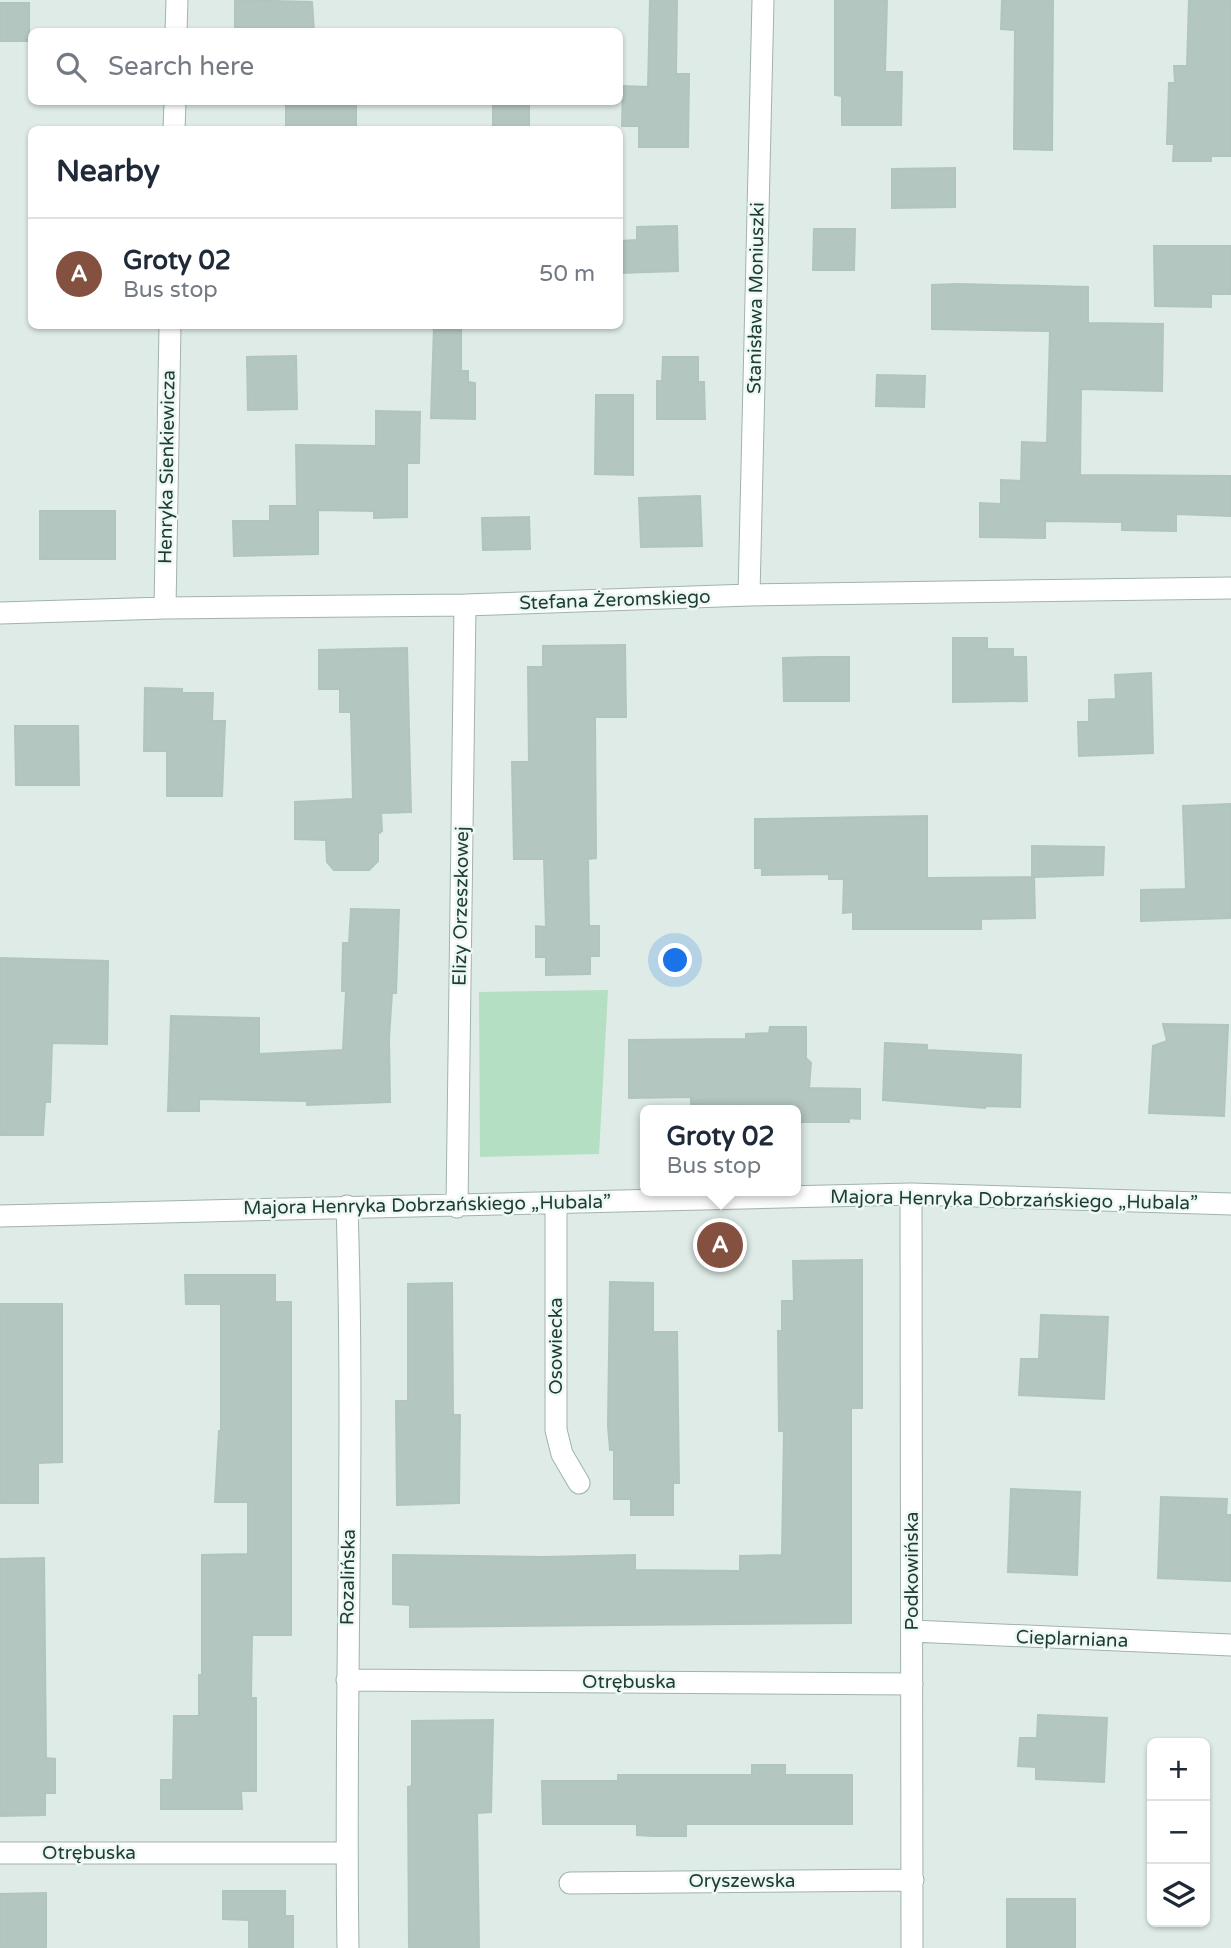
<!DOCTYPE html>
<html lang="en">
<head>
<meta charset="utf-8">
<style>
	:root { --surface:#fff; --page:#f2f2f3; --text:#1f2937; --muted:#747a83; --line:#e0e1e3; --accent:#84503f }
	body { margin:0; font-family:"Varela Round",sans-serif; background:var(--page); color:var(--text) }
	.controls { position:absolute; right:21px; bottom:21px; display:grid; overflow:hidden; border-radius:10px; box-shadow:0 2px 5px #0004 }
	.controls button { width:63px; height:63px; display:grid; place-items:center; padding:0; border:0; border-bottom:2px solid var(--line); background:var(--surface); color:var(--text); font:35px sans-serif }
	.you { position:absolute; left:676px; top:961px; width:24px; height:24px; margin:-18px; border:5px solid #fff; border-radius:50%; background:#1a73e8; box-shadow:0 0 0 10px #1a73e833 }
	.badge { display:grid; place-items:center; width:46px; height:46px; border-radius:50%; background:var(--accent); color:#fff; font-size:23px; font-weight:700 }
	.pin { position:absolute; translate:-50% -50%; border:4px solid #fff; box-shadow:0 2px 7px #0006 }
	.popup { position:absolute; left:640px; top:1105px; width:161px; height:91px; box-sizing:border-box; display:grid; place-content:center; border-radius:10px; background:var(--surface); filter:drop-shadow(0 2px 5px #0005); font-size:23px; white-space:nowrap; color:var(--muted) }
	.popup b { font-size:26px; color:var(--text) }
	.popup::after { content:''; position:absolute; left:50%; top:100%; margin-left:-14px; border:14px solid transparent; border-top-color:var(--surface) }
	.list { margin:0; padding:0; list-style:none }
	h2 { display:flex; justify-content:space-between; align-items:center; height:91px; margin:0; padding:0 28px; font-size:30px }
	h2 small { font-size:23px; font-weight:400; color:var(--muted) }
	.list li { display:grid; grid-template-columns:46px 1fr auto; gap:21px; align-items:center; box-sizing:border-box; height:112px; padding:0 28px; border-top:2px solid var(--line) }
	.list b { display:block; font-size:26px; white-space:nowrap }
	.list p { margin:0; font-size:23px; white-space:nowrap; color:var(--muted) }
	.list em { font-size:23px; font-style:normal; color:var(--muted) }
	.icon { flex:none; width:38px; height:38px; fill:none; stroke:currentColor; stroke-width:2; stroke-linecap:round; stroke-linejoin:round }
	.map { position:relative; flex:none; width:1231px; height:1948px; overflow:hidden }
	.search { position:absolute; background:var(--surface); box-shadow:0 2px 5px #0004; left:28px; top:28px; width:595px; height:77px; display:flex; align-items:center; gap:18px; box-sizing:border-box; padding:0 24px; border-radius:10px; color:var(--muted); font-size:26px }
	.panel { position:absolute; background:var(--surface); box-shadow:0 2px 5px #0004; left:28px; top:126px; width:595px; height:203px; border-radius:10px }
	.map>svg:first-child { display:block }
</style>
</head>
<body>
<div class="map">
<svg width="1231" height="1948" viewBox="0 0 1231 1948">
	<rect width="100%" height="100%" fill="#deebe6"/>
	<path fill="#b4dfc2" d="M608,990L599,1154L480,1157L479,992Z"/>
	<path fill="#b3c6bf" stroke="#b0c5be" stroke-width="2" d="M235,0L312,2L314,32L235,31Z
		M650,0H677L676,74H689L688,147H639V126H622L623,86L648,87Z
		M835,0H887L885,72H902L901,125H842V96L835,95Z
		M1002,0H1053L1052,150L1014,149L1015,30L1001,29Z
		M1189,0H1231V156H1211V161H1173L1174,144H1167L1169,83H1175L1174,66H1187Z
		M0,3H29V41H0Z
		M286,102H356V130H286Z
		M493,102H529V130H493Z
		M955,168V207L892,208V169Z
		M677,226L678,271L620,273V241L637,240V227Z
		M814,229H855L854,270H813Z
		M1154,246H1231V294H1211V307L1155,306Z
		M958,284L1088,287V323L1163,324L1162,391L1081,389L1080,475L1231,476V516L1176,514V531L1122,530V522L1045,521V538L980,537V503L1001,504V480L1021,481L1022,442L1047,443L1050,331L932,329V285Z
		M434,326H461V371H468V382L475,383V419L431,418Z
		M296,356L297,409L248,410L247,357Z
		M663,357H698V382H704L705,419H657V381H662Z
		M877,375L925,376L924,407L876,406Z
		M596,395H633V475L595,474Z
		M376,411L420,412L419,463H407V517L374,518V511L318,510V554L234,556L233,521H270V506H297L296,445L376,446Z
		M700,496L702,546L641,547L639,498Z
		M40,511H115V559H40Z
		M529,517L530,549L483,550L482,518Z
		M953,638H987V649H1013V657H1026L1027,701L953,702Z
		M625,645L626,717H595L596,858L588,859L589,926H599V956H590V974L546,975V957H536V926L546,927L544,859H514L512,762H529L528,667H543V646Z
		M407,648L411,812L381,813L382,831L378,834V861L369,870H334L327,862L326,840L295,839V802L353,799L351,712H340V689H319V650Z
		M817,657H849V701H784L783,658Z
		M1151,673L1153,753L1079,756L1078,722H1089V700L1116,699L1115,675Z
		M145,688L182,689V693H213L212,721H225L222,796H167V751H144Z
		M15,726H78L79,785H16Z
		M1231,804V918L1141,921V890L1186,889L1183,806Z
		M927,816V878L1032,877V846L1104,847L1103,875L1034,877L1035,918L981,919V929H853V912L843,913L844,879H829V874L762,875V868H755V819Z
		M351,909L399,910L396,993H392L389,1038L390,1102L307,1105V1101L199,1099V1111H168L171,1016L259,1018V1054L343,1050L346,991H342L343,943H349Z
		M0,958L108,961L107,1044L52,1043L50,1102H45L43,1135H0Z
		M1163,1024L1228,1025L1224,1116L1149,1113L1153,1046L1167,1041Z
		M770,1027H806V1058L811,1063L809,1088L860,1089V1119L849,1118V1122H795V1106L691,1104V1097L629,1098V1040L746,1039V1034L769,1033Z
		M885,1043L927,1045V1050L1021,1055L1020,1107L985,1106V1108L883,1100Z
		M862,1260V1408H851V1623L410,1627V1605L393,1604V1555L543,1557L635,1555V1570L740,1571V1556L782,1555L784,1431H779L778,1331H782V1301H794L793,1261Z
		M185,1275H275V1302H291V1635H252L251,1698H256V1791H241L242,1809H161V1780H173L174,1716H199V1675H202V1555L248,1554V1502H215L219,1431H221V1304H186Z
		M610,1282L653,1283V1332H677L679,1483H673V1515H631V1499H614V1450H610L608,1426Z
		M452,1283L453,1415H460L459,1503L397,1505L396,1401H408V1284Z
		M0,1304H62V1462L38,1463V1503H0Z
		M1041,1315L1108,1317L1104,1399L1019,1395L1021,1359H1039Z
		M1011,1489L1080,1492L1077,1575L1008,1572Z
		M1161,1497L1227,1499L1226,1515H1231V1581L1158,1578Z
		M44,1558L46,1758L55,1759V1793H45V1815L0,1816V1559Z
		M1038,1715L1107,1718L1104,1782L1036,1779V1767L1018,1766L1020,1738H1037Z
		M493,1720L491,1812L477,1813L479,1948H409L408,1787L412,1786V1721Z
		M752,1765H785V1775H852V1824H686V1836H653L637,1835V1824H543L542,1781H618V1775H752Z
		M223,1891H285V1916H293V1948H249V1920L223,1919Z
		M46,1893V1948H0V1894Z
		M1007,1899H1075V1948H1007Z"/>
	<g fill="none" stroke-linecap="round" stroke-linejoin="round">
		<g stroke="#a1b3ae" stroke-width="23">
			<path id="minor" d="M176,32L177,0
				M174,130L175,102
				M749,595L763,0
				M165,608L170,326
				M0,613L165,608L465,605L749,595L1231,588
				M911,1194L912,1948
				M556,1203V1430L562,1454L579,1483
				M347,1206C355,1453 344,1701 348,1948
				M457,1207L465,605
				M0,1216L911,1194L1231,1204
				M912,1631L1231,1645
				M347,1680L912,1684
				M0,1853H346
				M570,1883L913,1880"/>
		</g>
		<use href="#minor" stroke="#fff" stroke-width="21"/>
	</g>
	<g text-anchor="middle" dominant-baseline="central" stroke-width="5" stroke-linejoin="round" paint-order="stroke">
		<g font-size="19" fill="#1e3c36" stroke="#eef8f3">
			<text transform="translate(756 298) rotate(-89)">Stanisława Moniuszki</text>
			<text transform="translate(167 467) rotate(-89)">Henryka Sienkiewicza</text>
			<text transform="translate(615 600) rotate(-2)">Stefana Żeromskiego</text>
			<text transform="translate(461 906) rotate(-89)">Elizy Orzeszkowej</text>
			<text transform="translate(1014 1200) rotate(1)">Majora Henryka Dobrzańskiego „Hubala”</text>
			<text transform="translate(427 1205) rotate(-1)">Majora Henryka Dobrzańskiego „Hubala”</text>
			<text transform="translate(556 1346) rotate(-90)">Osowiecka</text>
			<text transform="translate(912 1571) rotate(-90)">Podkowińska</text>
			<text transform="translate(348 1577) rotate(-89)">Rozalińska</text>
			<text transform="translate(1072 1639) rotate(2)">Cieplarniana</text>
			<text x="629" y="1682">Otrębuska</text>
			<text x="89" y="1853">Otrębuska</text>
			<text x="742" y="1881">Oryszewska</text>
		</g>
	</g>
</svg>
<div class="controls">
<button>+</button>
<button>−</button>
<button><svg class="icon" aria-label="layers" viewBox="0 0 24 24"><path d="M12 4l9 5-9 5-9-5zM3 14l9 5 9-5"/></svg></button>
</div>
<div class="you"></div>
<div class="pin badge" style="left:720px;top:1245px">A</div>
<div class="popup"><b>Groty 02</b>Bus stop</div>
<div class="search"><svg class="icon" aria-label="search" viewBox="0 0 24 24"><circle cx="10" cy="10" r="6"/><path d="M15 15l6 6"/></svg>Search here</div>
<section class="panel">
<h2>Nearby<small></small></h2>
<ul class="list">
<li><span class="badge">A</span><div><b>Groty 02</b><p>Bus stop</p></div><em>50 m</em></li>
</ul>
</section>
</div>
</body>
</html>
